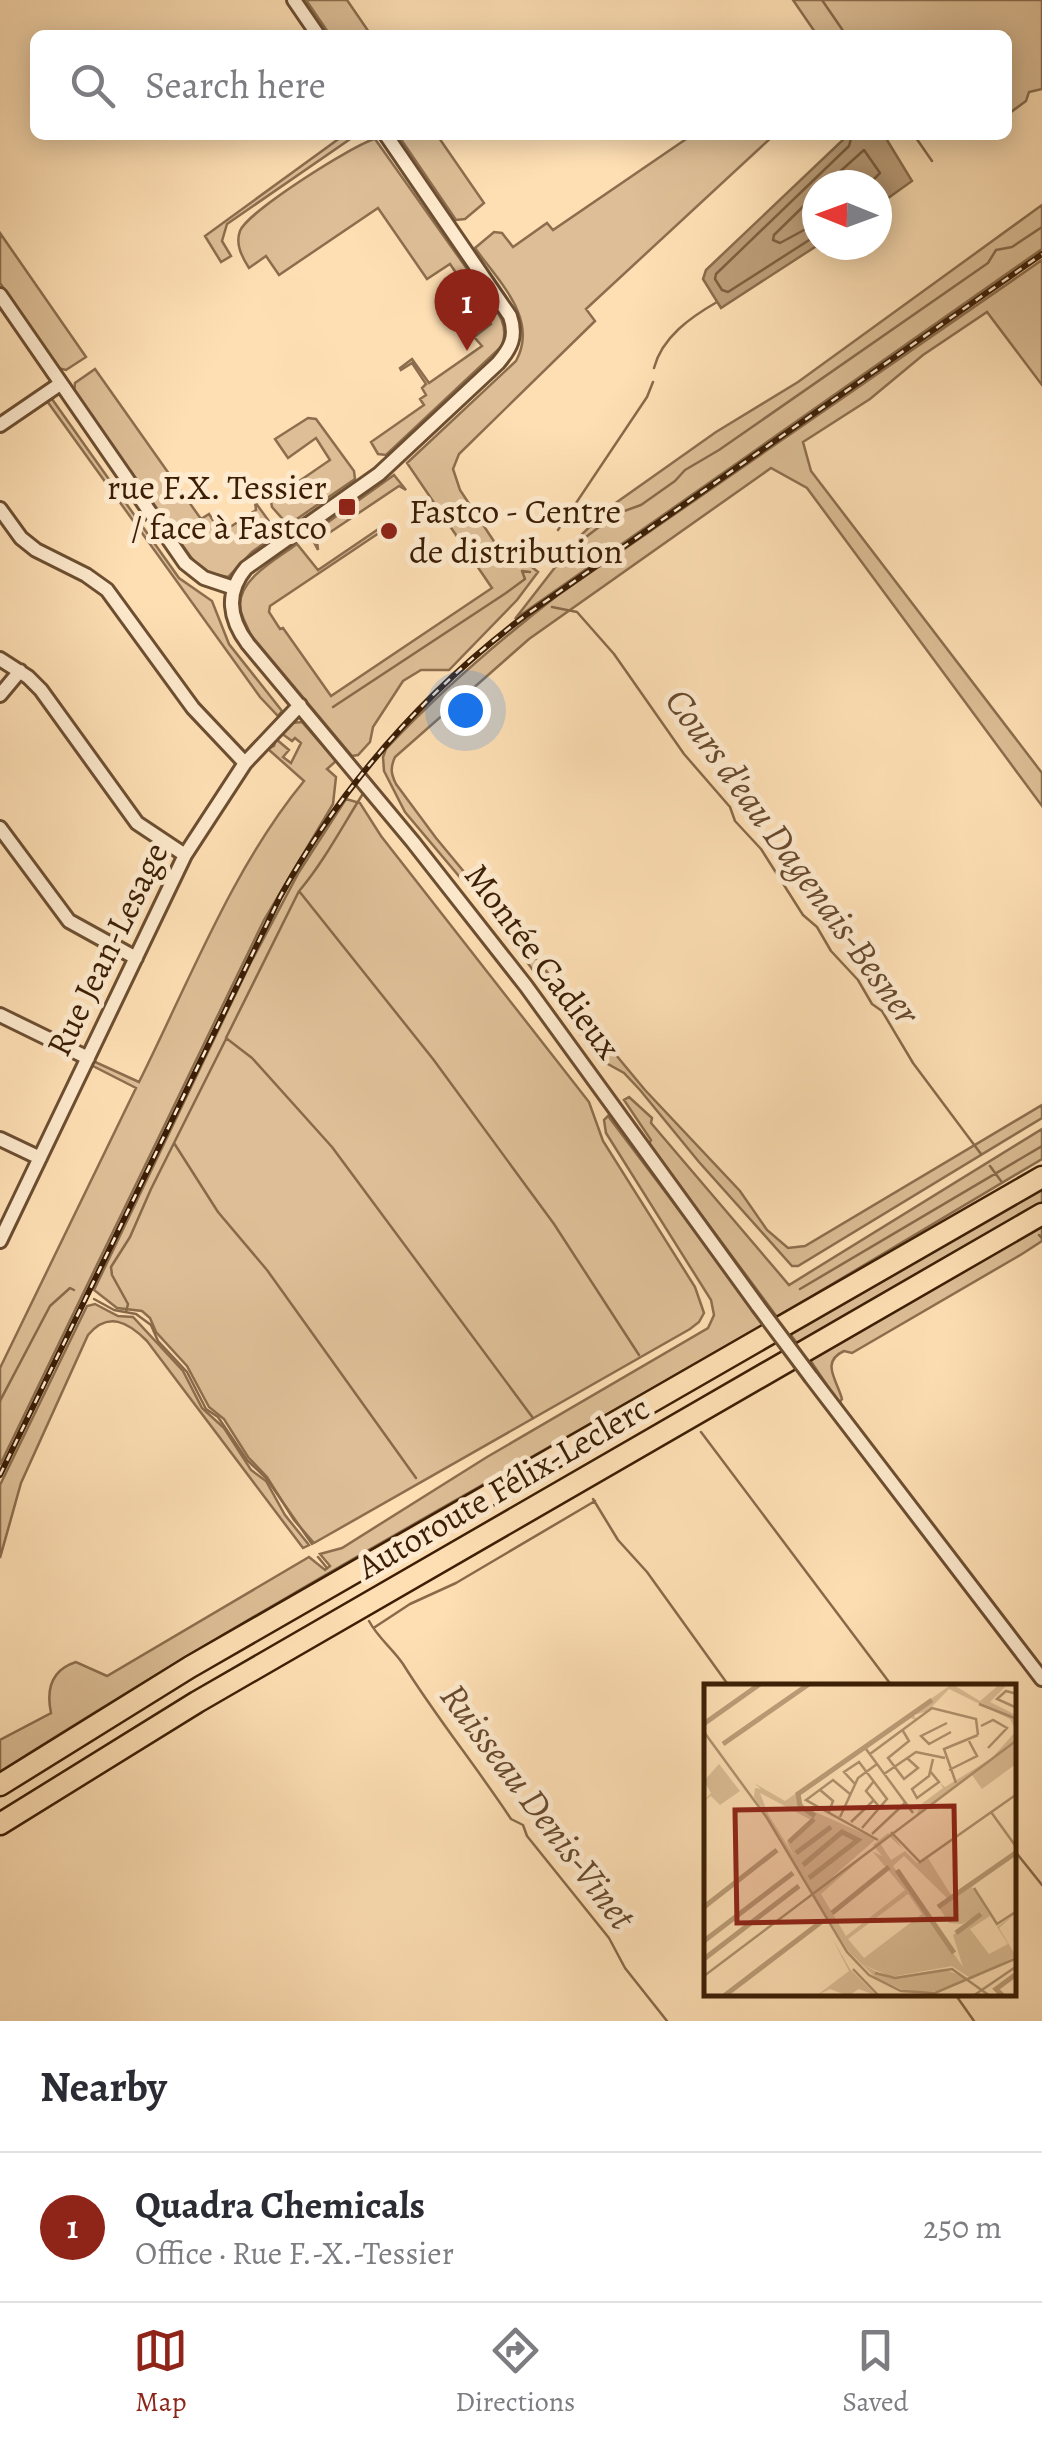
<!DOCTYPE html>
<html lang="en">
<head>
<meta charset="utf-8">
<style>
	:root { --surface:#fff; --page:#f7f7f7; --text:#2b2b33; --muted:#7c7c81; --line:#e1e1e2; --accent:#8f2418 }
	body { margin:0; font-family:Alegreya,serif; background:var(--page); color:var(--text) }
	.compass { position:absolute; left:802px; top:170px; width:90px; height:90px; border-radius:50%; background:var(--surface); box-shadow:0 5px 25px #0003; rotate:271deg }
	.you { position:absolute; left:465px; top:710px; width:35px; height:35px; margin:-25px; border:8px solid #fff; border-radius:50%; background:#1a73e8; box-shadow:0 0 0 15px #1a73e833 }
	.badge { display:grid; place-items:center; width:65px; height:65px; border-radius:50%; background:var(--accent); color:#fff; font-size:32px; font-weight:700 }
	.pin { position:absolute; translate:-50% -82px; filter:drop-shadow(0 2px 5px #0008) }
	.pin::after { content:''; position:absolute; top:52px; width:35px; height:30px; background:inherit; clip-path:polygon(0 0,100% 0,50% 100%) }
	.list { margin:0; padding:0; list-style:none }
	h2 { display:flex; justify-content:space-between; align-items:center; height:130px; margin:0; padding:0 40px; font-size:42px }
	h2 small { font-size:32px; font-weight:400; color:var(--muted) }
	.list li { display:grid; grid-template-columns:65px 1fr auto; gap:30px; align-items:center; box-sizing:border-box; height:150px; padding:0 40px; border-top:2px solid var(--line) }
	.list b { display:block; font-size:38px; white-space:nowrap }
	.list p { margin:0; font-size:32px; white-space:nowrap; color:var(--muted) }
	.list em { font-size:32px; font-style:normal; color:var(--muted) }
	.icon { flex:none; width:55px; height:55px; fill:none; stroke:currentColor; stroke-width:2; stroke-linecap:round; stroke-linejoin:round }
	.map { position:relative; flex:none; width:1042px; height:2021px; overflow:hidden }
	.search { position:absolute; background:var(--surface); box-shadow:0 5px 25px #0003; left:30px; right:30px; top:30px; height:110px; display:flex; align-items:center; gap:25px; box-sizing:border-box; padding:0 35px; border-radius:15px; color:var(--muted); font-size:38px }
	.sheet { height:280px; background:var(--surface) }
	nav { display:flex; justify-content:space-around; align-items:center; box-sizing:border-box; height:140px; border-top:2px solid var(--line); background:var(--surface); font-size:28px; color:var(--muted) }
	nav a { display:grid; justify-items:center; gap:5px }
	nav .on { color:var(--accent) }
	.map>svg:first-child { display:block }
</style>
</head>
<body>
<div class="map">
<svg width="1042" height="2021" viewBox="0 0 1042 2021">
	<rect width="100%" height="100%" fill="#fedfb4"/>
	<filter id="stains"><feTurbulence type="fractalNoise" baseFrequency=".002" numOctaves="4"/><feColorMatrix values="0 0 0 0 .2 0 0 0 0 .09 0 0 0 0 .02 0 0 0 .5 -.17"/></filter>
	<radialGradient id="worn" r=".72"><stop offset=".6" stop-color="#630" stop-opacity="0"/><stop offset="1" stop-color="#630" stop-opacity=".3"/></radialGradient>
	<path fill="#ddbe96" stroke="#8c6e4e" stroke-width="2.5" d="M306,0H347L371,35H330Z
		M793,0H1042V89L1029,92L1026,101L1007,115V35H817Z
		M344,135H356L227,224L222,241L231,256L221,262L205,236Z
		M398,135H437L484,203L465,219L456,220Z
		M692,135H774L586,309L595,321L459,454L453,469L460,490L507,561L517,555L538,572L517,600L449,670H421L403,681L373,727L370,742L358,755L352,756L250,634C248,626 240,616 240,605C240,578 277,559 297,544L318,570L380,528L382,531L270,606L269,612L280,629L283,628L331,696L492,588L407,463L516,361C539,319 499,282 475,248L494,232L502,233L513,247L547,223L553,230Z
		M375,139L472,276V285L460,292L465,286L450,264L427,279L378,208L279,275L266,256L249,268C242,257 235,244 240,231C247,212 354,144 375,139Z
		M1042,205V249L515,619L577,539L610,507L716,432L798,382Z
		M0,233L86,357L66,370L58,368L0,283Z
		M1042,260V385L987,312L923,355L870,399L803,442L811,471L1042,773V806L807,488L771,468L529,639L395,757C390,768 391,774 396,784L436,838L645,1090L740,1191L767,1230L788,1248L805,1246L1042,1105V1118L798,1266H792L699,1162L640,1090L624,1073L599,1059L495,919L405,812L384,771L383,757L386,749C439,692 496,643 558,595Z
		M479,295L487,297C499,313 509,326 502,346L386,455L378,454L371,442L424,405L420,399L426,395L422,388L426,384L412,363L401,370L400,368L412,359L429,383L482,346L474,337L491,324L475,301L467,303Z
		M95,369L201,519L209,514L221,533L256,510L255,502L274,528L273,537L252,552L228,577L205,572L198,567L74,393L75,383Z
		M52,399L179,578L212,601L229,644L282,711L278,716L260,697L47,401Z
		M308,418L316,419L354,471L355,479L288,525L272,507L269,492L276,497L330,460L316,438L288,458L275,439Z
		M394,475L406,490L399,486L317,541L318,550L310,535Z
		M302,722L336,761L327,769L336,777L333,804L264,920L0,1465V1368L136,1088L91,1065L93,1061L139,1082C189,982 233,867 304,781L268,749L274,746L276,739L289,750L283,757L291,763L301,743L295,738L292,741L281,733L292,723Z
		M346,799L360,803L381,836L589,1102L603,1141L695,1287L704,1313L699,1322L690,1329L314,1543L294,1520L267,1477L248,1457L224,1419L209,1407L187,1366L156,1332L150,1318L142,1311L117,1308L94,1290L250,964L299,872Z
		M629,1097L652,1118L651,1123L789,1285L1042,1129V1159L777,1317L649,1144L651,1140L624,1100Z
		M608,1116L765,1324C509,1471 249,1613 0,1772V1740L51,1713C46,1689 51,1670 76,1662L107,1676L309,1557L325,1570L330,1566L320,1554L342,1548L487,1457L708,1328L714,1315L711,1300L606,1133L604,1120Z
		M1042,1185V1206L799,1346L788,1331Z
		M1042,1225V1241L1022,1254L852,1353L844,1351C820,1362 837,1380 842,1399L839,1403L810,1360Z
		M95,1304L118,1316L133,1317L183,1371L202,1408L224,1428L251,1470L266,1481L285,1515L309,1545L303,1548L147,1341C128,1322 108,1311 88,1335L21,1483L0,1558V1485L87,1306Z"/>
	<path fill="#bc9d78" stroke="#886a4a" stroke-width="2.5" d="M848,135H884L912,181L877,206V185H817L818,245L721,308L703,279L706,270Z"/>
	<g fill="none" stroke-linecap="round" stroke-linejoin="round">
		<path stroke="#7c5e3e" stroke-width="2.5" d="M825,185L864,150L880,173L868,185
			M817,193L774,235L773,240L780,243L817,223
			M817,235L728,292L722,290L715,279L716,274L849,146L852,135"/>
		<path stroke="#886a4a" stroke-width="2.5" d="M822,0L846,35
			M914,135L932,161
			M654,368C662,337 691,317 717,302
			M558,530L647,397L653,382
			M582,540L616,514L641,505L675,481L685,470L719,450L988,263L996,250L1012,247L1042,227
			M552,607L577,612L614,654L684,754L730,807L735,821L761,849L803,915L817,927L831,951L858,980L872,1004L882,1011L913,1063L981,1154
			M333,707L506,593L525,579L522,571L530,572
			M300,890C325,860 343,825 364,792
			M174,1143L218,1212L267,1270L416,1478
			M990,1166L1001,1181
			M1039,1235L1042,1238
			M800,1289L1042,1146
			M94,1299L114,1310L136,1314L151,1325L158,1341L187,1372L206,1409L218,1417L247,1460L266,1478L312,1544
			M126,1312L128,1304L112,1275L111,1267L130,1237L151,1189L226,1039
			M0,1401L50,1306L70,1288L74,1290
			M533,1418L332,1147L252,1058L226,1038L299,891L433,1059L554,1224L639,1355
			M701,1432L892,1686
			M593,1499L618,1540L647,1572L729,1686
			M318,1557L327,1568
			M369,1621C378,1638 393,1649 403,1664C436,1717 476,1766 511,1819L523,1825L527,1836L609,1938L625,1968L667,2021
			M375,1627L410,1604L456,1583L595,1501
			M1014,1850L1042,1885
			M955,1994L974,2021"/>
		<g stroke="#6c4e31" stroke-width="18">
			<path id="minor" d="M294,0L318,35
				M386,135L510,316C517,336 511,348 498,363L379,474L246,568C225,593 229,619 248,644L413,842L526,986L758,1306
				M0,295L185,563L204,578L234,588
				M0,425L60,384
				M0,509L21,538L36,550L86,575L107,590L193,708L245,763
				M0,659L28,677L41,690L137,823L185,855
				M0,695L20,671
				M0,828L69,921L136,958
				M0,1015L88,1058
				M0,1139L40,1158
				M0,1241L185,855L245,763L300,705
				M811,1377L1042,1679"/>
		</g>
		<g stroke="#3b1e05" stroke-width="25">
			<path id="highway" d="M0,1785L190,1667L1042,1177
				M0,1824L197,1702L1042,1214"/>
		</g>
		<use href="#minor" stroke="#feeace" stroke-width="12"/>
		<use href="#highway" stroke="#fedfb4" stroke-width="20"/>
		<g stroke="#3b1e05" stroke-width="6">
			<path id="rail" d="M0,1475L280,897C342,785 424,692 526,615L1042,254"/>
		</g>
		<use href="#rail" stroke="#feeace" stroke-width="2.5" stroke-dasharray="8" stroke-linecap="butt"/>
		<g stroke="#6c4e31" stroke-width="18" stroke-linecap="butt">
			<path id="minor-bridge" d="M758,1306L811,1377"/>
		</g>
		<use href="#minor-bridge" stroke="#feeace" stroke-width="12"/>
	</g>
	<g fill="#8f2418" stroke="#feeace" stroke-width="4">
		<rect x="337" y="497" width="20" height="20" rx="5"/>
		<circle cx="389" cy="531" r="10"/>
	</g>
	<g text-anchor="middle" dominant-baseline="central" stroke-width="10" stroke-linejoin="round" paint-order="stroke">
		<g font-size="35" fill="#3b1e05" stroke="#feeace" text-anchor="end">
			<text x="327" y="487">rue F.X. Tessier<tspan x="327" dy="40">/ face à Fastco</tspan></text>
			<text x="409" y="511" text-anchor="start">Fastco - Centre<tspan x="409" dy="40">de distribution</tspan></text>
		</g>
		<g font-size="35" fill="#3b1e05" stroke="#feeace">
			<text transform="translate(107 949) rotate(-64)">Rue Jean-Lesage</text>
			<text transform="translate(543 961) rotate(53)">Montée Cadieux</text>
			<text transform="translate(503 1487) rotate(-30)">Autoroute Félix-Leclerc</text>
		</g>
		<g font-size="38" font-style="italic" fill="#684a2d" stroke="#feeace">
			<text transform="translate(793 856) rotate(54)">Cours d'eau Dagenais-Besner</text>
			<text transform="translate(538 1806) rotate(53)">Ruisseau Denis-Vinet</text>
		</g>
	</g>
	<g transform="translate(704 1684)">
		<rect width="312" height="312" fill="#fedfb4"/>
		<path d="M248,0L276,17L296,0H304L286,18L312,31V55L293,70L312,58V80L278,105L268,91L212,132L215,124L208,127L239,104L236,99L241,103L288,74L312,47L306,35L245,5L224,27L210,31L213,37L207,34L95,112L100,123L172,155L125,196L165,166L178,172L169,161L184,149L189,151L199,165L185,152L176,159L187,176L201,167L213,179L224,174L247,211L312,166L268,203L286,232L266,245L285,270L304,260L293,243L312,229L295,244L312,272L268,295L248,282L187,293L158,280L185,294L239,285L266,295L234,307H202L172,294L145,268L50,113L51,104L57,105L50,99L81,117ZM56,109L107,136L83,158L90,172L64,130ZM167,166L201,206L142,252L117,210ZM200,172L244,215L234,222L245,239L258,240L280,227L249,251L259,283L189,182ZM204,210L218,230L160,274L144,255ZM15,80L36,107L16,121L7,112L0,117L7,109L0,97ZM128,254L146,285L173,312L155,305L144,312L126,305L112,312L145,287Z" fill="#ddbe96" fill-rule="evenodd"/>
		<path fill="none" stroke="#bc9d78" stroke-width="5" d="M1,39L56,0M19,60L105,0M111,132L96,122L94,110L228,16M85,158L110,135M92,169L127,143M99,181L138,148L154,156L105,194M193,186L250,269M0,223L73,166M234,223L313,168M128,229L185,183M252,249L277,230M0,257L89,189M0,275L95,202M20,312L117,238M299,312L292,305L311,291"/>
		<path fill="none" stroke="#b0926e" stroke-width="2.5" d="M313,10L302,7L293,15L313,24M275,20L313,35M243,39L217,52L225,60L247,48M277,42L289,36L303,44L284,64M199,47L205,57L184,74L200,95L214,84L203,74M0,48L63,134L143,268L165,291L197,307L231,309L313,274M162,65L209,129M166,70L228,24L272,35L274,51M245,86L273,72L265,57M226,87L235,98L213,114L208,105L225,92L229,75M180,90L212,68L241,74M170,97L162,107L177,125M252,99L240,65L274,51M151,100L140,88L155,78L183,115L158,144M115,105L129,117L125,128M146,110L129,96L102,116L174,156M287,128L313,164M136,133L154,94L173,80M147,138L169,117M187,148L216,178L313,110M168,150L201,119M270,204L293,240L313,227M149,285L175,312M171,289L191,294L248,285L286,312M0,292L313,56M269,312L313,282"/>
		<path fill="#8f2418" fill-opacity="0.15" stroke="#8f2418" stroke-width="5" d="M250,122L252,235L33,239L31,126Z"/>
		<rect width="312" height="312" fill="none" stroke="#3b1e05" stroke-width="5"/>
	</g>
	<rect width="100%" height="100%" filter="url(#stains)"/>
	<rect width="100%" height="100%" fill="url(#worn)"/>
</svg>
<svg class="compass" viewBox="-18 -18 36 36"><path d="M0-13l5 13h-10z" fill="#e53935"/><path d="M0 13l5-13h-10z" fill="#7c7c81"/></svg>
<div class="you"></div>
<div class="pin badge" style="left:467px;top:351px">1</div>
<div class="search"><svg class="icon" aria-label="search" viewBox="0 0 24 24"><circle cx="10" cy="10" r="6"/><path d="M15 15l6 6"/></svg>Search here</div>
</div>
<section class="sheet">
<h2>Nearby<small></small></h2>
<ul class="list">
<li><span class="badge">1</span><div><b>Quadra Chemicals</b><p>Office · Rue F.-X.-Tessier</p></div><em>250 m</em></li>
</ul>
</section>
<nav>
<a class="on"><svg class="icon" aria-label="map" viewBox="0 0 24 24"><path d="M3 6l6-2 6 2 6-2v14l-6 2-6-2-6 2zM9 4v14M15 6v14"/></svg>Map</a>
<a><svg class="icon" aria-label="directions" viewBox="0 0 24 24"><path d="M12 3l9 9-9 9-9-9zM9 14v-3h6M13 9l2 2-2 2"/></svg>Directions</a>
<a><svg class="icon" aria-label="saved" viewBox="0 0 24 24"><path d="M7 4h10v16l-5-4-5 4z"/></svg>Saved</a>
</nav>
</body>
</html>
